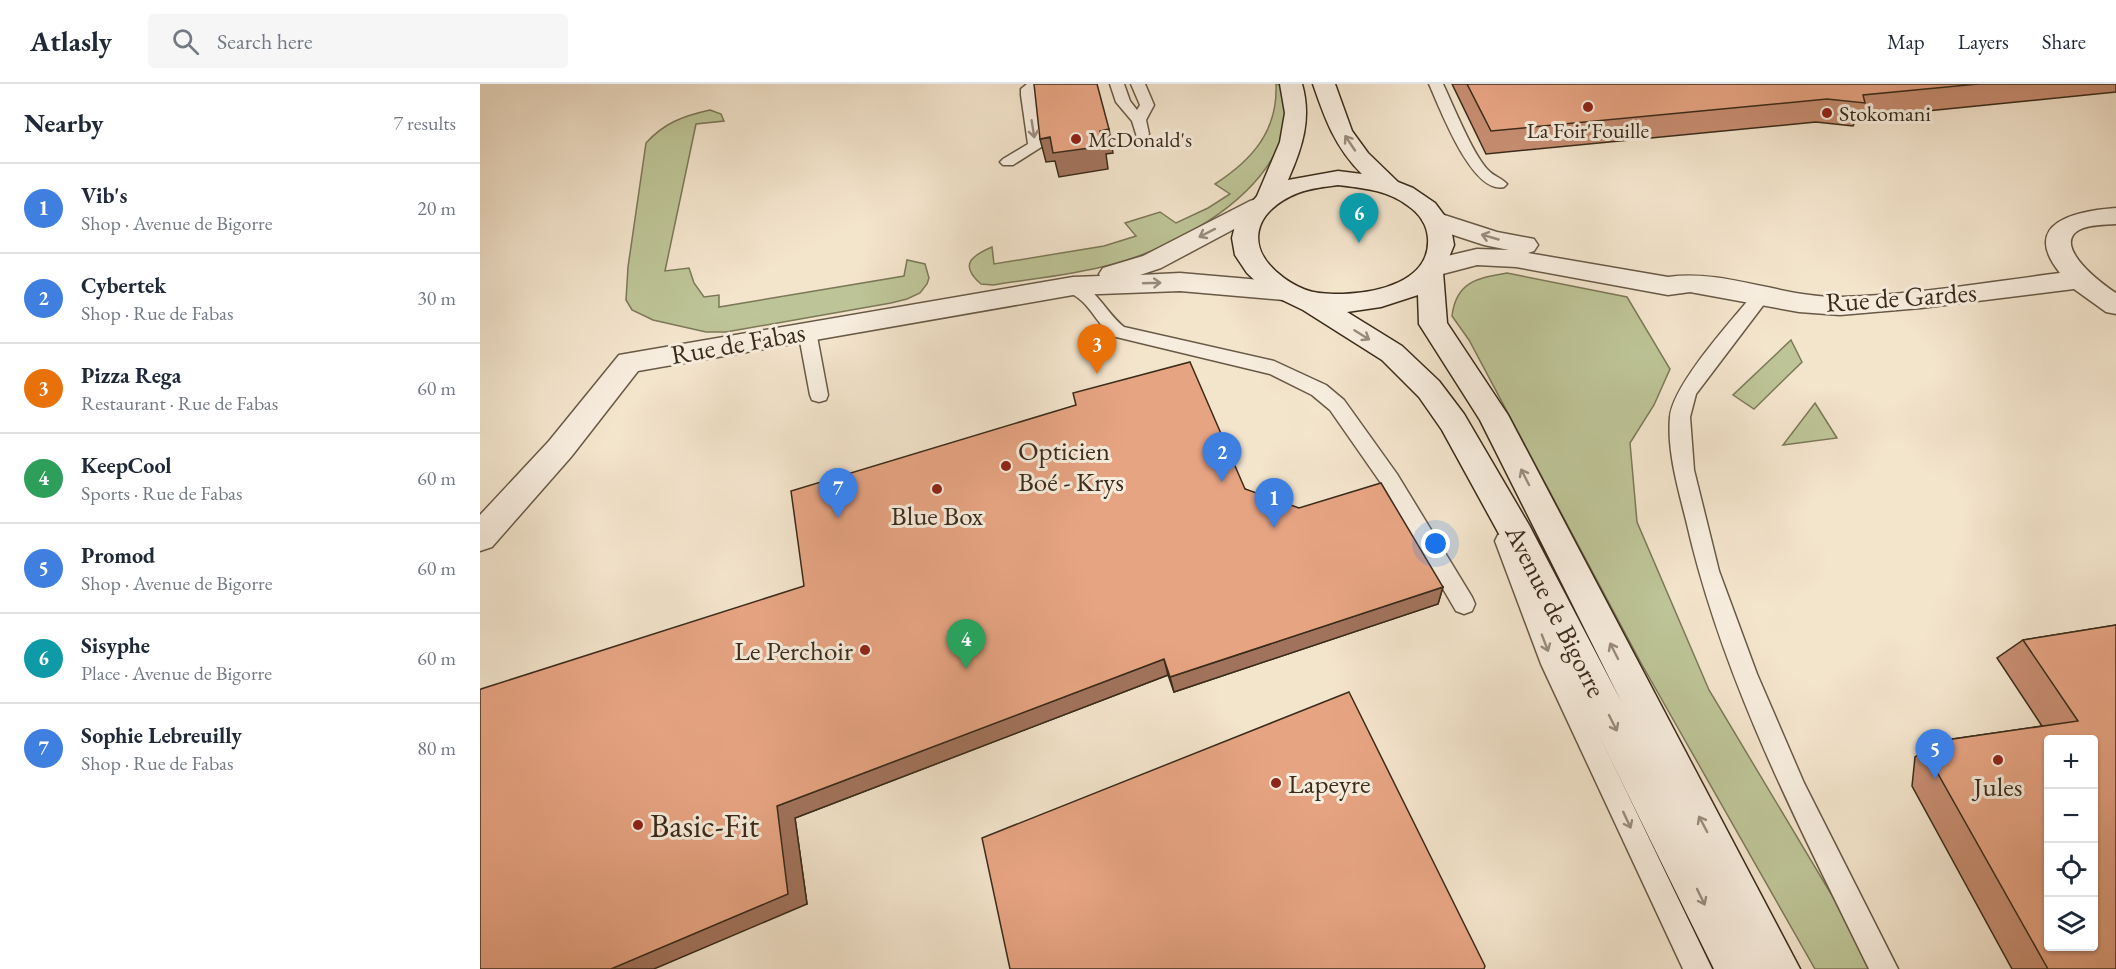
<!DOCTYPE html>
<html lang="en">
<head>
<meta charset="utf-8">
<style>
	:root { --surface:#fff; --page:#f6f6f7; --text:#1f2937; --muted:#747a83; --line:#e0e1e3; --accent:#2563eb }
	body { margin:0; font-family:"EB Garamond",serif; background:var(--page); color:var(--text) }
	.controls { position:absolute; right:18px; bottom:18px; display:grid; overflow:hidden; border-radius:6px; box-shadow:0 2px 4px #0004 }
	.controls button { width:54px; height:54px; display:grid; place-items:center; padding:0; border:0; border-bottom:2px solid var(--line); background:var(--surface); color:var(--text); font:30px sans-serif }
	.you { position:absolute; left:956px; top:460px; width:21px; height:21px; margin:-15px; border:4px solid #fff; border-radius:50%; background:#1a73e8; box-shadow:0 0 0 9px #1a73e833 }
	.badge { display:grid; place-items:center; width:39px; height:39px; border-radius:50%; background:var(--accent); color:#fff; font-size:20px; font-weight:700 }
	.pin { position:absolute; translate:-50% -50px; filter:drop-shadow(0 2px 3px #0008) }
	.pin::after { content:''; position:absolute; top:32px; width:21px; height:18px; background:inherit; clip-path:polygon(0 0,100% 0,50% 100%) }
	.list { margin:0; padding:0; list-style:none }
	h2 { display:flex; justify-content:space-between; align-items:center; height:78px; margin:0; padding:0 24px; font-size:26px }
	h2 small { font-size:20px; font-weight:400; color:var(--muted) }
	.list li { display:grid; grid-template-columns:39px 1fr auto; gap:18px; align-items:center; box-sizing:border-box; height:90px; padding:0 24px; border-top:2px solid var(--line) }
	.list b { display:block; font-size:22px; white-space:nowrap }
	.list p { margin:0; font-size:20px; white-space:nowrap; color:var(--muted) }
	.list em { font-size:20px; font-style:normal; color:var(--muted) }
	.icon { flex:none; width:33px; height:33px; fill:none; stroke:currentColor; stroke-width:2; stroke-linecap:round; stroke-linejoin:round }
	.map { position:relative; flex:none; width:1636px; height:885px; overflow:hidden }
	header { display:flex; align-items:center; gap:36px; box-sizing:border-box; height:84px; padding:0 30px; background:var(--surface); border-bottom:2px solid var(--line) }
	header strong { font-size:28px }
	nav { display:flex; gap:33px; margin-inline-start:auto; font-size:21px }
	.search { width:420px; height:54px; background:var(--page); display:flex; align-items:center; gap:15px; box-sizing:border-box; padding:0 21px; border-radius:6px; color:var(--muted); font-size:22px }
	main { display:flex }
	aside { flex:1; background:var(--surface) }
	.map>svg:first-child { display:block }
</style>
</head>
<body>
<header>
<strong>Atlasly</strong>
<div class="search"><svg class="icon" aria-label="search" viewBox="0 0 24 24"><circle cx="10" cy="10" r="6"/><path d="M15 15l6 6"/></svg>Search here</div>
<nav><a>Map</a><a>Layers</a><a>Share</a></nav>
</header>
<main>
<aside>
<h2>Nearby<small>7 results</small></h2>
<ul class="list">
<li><span class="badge" style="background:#3f7fe0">1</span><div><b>Vib's</b><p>Shop · Avenue de Bigorre</p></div><em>20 m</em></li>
<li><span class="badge" style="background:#3f7fe0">2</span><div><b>Cybertek</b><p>Shop · Rue de Fabas</p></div><em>30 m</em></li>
<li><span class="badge" style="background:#e8710a">3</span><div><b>Pizza Rega</b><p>Restaurant · Rue de Fabas</p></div><em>60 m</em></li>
<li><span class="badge" style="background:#2e9e5b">4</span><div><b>KeepCool</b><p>Sports · Rue de Fabas</p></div><em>60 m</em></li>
<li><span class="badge" style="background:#3f7fe0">5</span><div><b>Promod</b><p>Shop · Avenue de Bigorre</p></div><em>60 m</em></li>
<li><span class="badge" style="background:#0f9aa8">6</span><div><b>Sisyphe</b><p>Place · Avenue de Bigorre</p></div><em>60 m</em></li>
<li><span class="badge" style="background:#3f7fe0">7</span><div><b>Sophie Lebreuilly</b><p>Shop · Rue de Fabas</p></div><em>80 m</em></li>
</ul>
</aside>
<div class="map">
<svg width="1636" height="885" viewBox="0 0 1636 885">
	<rect width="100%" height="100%" fill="#f3e4cc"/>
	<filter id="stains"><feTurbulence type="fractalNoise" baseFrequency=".00333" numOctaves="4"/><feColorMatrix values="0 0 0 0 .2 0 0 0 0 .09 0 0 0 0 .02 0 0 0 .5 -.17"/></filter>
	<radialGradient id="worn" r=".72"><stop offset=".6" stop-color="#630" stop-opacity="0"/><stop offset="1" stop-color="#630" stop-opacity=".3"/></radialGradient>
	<path fill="#bdc497" stroke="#7c7858" stroke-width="1.5" d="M796,0H799C804,15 807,29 806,45C805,50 802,56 799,61C773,121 691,165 630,181C592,191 551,195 513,201L501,200C479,181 491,172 512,163L514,180L624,162L656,152L645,139L680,128L696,139L728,124L750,110L735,100C772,76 798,47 796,0Z
		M230,26L241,30L244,37L216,40L185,187L209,184L214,199L224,213L239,211V223L424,192L427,176L445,180L449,194L447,200L440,209L427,215L411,219L246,248H226L173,236L152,226L146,216L148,183L166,59C184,39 203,32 230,26Z
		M1027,189L1147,213L1190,285L1174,321L1150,359L1157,438L1229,606L1396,885H1335L1161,579L989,256L972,232C976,198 997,194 1027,189Z
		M1311,256L1322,278L1274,325L1253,311Z
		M1335,319L1357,354L1303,361Z"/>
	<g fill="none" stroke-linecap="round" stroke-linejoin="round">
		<g stroke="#685946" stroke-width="3">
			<path id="lane" d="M547,0H564L555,7L563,62L533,81H523L520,78L523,75L548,60L541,11V5Z
				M630,0H644L650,17L657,26L660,21L651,0H665L674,21L666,36L669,50L667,53H657L652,37L636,18Z
				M949,0H963C973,21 993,71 1008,86C1013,92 1022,94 1027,100L1024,103C992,111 960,24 949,0Z
				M593,196C616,203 626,229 644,243L794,277L846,301L864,316L917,390L992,513L995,520L992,527L984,530L976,527L903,402L850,326L832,311L790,290L632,252C620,242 614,229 603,218C597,212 589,209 584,202L587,198Z
				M1282,205L1288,207L1291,211L1288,215L1216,310L1210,333L1214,386L1239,487L1277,590L1324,699L1418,885H1389C1318,740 1242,595 1206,436C1198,404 1187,367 1190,333C1193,300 1253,235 1276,207Z
				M327,241L333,243L336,247L348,311L346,316L339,318L332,316L330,311L318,247L321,243Z
				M1026,448L1034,451L1037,457L1084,578L1232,885H1203L1061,580L1015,457L1018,451Z"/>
		</g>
		<g stroke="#685946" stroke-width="3">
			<path id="street" d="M779,114L788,117L791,122L788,127L681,184L660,191L700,189L803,198L813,201L816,207L813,213L803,216L700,207L593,211L158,287L91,373L12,463L0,467V431L69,357L139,271L593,193L620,192L619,190L623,184L663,172L770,117Z
				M1636,124V140C1624,141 1610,140 1599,146C1571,162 1623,201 1636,209V230L1626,228L1594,205L1441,224L1360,231L1319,228L1210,208L1188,211L1036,183L997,181L955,192L946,189L942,183L946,177L997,165L1029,166L1004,161L946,142L942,136L946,130L955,128L1017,148L1054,155L1058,161L1054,167L1048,169L1188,193C1245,185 1303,214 1361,213C1434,211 1508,198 1580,189C1539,138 1597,127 1636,124Z"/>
		</g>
		<g stroke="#3a2b1a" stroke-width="3">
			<path id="secondary" d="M800,0H822C832,35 822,64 808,96L858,87L882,90C855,63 845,35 833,0H855L872,47L888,69L918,98L933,104L955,119L970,139L974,161L963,188L967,239L1028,331L1320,885H1234L1024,459L962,346L939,313L902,276L823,226L788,209L767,189L755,171L752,154L756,138L777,112L800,58L805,29ZM858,101C882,104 907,106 927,121C939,129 947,140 948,154C951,198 896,209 863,210C838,210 825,209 804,194C763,164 773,127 818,109C831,104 844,103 858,101ZM938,211L939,240L1000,336L1142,619L1049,441L984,330L959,297L922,262L867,228L901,223Z"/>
		</g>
		<use href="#lane" fill="#f7edde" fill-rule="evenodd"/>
		<use href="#street" fill="#f7edde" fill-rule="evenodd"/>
		<use href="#secondary" fill="#f7edde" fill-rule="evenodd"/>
	</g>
	<path fill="#c78d71" stroke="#3a2b1a" stroke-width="1.5" d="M972,0H1636V8L1377,34L1373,42L1336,38L1006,70Z
		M765,405L963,503L958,520L694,608L688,591L315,734L327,820L0,885Z
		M1636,541V885H1532L1432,702L1435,673L1459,657L1562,642L1517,574L1543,556Z"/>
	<path fill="#a2735c" stroke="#3a2b1a" stroke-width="1.5" d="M629,45L633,69L626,70L628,85L579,93L575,77L566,78L560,55Z
		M963,503L958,520L694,608L690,593Z
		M684,575L688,591L315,734L327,820L174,885H131L297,722Z"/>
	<path fill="#e7a483" stroke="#3a2b1a" stroke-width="1.5" fill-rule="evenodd" d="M554,0H617L629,45L620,47L624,62L573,69L570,53L560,55Z
		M987,0H1498L1383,11L1385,19L1347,15L1011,47Z
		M710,278L765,405L819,424L901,399L963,503L690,593L684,575L297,722L308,810L131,885H0V606L1,605L324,502L311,407L596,321L593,309Z
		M1636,541V885H1568L1457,688L1459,657L1598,637L1543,556ZM1569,656H1614V862H1569Z
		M869,608L1005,882L1004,885H530L502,754Z"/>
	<defs><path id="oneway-shaft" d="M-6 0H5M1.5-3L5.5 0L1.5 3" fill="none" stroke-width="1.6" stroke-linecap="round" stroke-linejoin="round" transform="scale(1.5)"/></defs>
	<g stroke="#988c7c">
		<use href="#oneway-shaft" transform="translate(553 45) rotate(81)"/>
		<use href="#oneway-shaft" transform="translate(870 59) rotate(-124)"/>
		<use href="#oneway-shaft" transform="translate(727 149) rotate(153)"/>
		<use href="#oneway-shaft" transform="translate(1010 153) rotate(-164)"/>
		<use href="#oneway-shaft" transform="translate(672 199) rotate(-2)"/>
		<use href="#oneway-shaft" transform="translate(882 251) rotate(32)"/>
		<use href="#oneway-shaft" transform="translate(1045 393) rotate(-117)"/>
		<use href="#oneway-shaft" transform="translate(1065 559) rotate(69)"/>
		<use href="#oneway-shaft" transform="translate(1134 567) rotate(-117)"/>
		<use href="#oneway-shaft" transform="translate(1133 639) rotate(63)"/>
		<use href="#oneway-shaft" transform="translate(1147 736) rotate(65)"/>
		<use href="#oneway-shaft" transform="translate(1223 740) rotate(-118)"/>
		<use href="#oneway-shaft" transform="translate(1221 813) rotate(64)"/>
	</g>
	<g fill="#8f2418" stroke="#f7edde" stroke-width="2">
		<circle cx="1108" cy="23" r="6"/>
		<circle cx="1347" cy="29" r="6"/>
		<circle cx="596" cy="55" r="6"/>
		<circle cx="526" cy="382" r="6"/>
		<circle cx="457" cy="405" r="6"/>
		<circle cx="385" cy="566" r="6"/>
		<circle cx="1518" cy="676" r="6"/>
		<circle cx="796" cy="699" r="6"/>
		<circle cx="158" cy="741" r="6"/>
	</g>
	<g text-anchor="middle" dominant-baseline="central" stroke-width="6" stroke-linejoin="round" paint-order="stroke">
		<g font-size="22" fill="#3a2b1a" stroke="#f7edde" text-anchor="start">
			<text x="1359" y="29">Stokomani</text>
			<text x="1108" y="46" text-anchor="middle">La Foir'Fouille</text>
			<text x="608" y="55">McDonald's</text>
		</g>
		<g font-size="27" fill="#3a2b1a" stroke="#f7edde">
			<text transform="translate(1421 213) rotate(-4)">Rue de Gardes</text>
			<text transform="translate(258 259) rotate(-10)">Rue de Fabas</text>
			<text transform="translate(1076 527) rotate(63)">Avenue de Bigorre</text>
		</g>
		<g font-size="27" fill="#3a2b1a" stroke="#f7edde" text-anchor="start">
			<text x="538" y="366">Opticien<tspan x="538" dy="31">Boé - Krys</tspan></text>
			<text x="457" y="431" text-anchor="middle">Blue Box</text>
			<text x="373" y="566" text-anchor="end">Le Perchoir</text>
			<text x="808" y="699">Lapeyre</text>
			<text x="1518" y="702" text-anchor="middle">Jules</text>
		</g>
		<g font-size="33" fill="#3a2b1a" stroke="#f7edde" text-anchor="start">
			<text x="170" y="741">Basic-Fit</text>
		</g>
	</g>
	<rect width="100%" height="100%" filter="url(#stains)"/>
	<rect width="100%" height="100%" fill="url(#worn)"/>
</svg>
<div class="controls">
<button>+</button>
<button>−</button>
<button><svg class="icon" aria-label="locate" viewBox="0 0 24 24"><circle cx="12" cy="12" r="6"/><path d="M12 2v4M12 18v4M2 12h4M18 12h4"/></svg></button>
<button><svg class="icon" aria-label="layers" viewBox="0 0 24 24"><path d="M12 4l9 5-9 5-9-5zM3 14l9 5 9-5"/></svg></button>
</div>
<div class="you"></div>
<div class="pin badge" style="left:794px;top:444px;background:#3f7fe0">1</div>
<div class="pin badge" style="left:742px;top:398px;background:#3f7fe0">2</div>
<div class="pin badge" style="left:617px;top:290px;background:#e8710a">3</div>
<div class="pin badge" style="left:486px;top:585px;background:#2e9e5b">4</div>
<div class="pin badge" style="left:1455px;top:695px;background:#3f7fe0">5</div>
<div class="pin badge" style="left:879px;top:159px;background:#0f9aa8">6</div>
<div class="pin badge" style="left:358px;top:434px;background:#3f7fe0">7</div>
</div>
</main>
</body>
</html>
